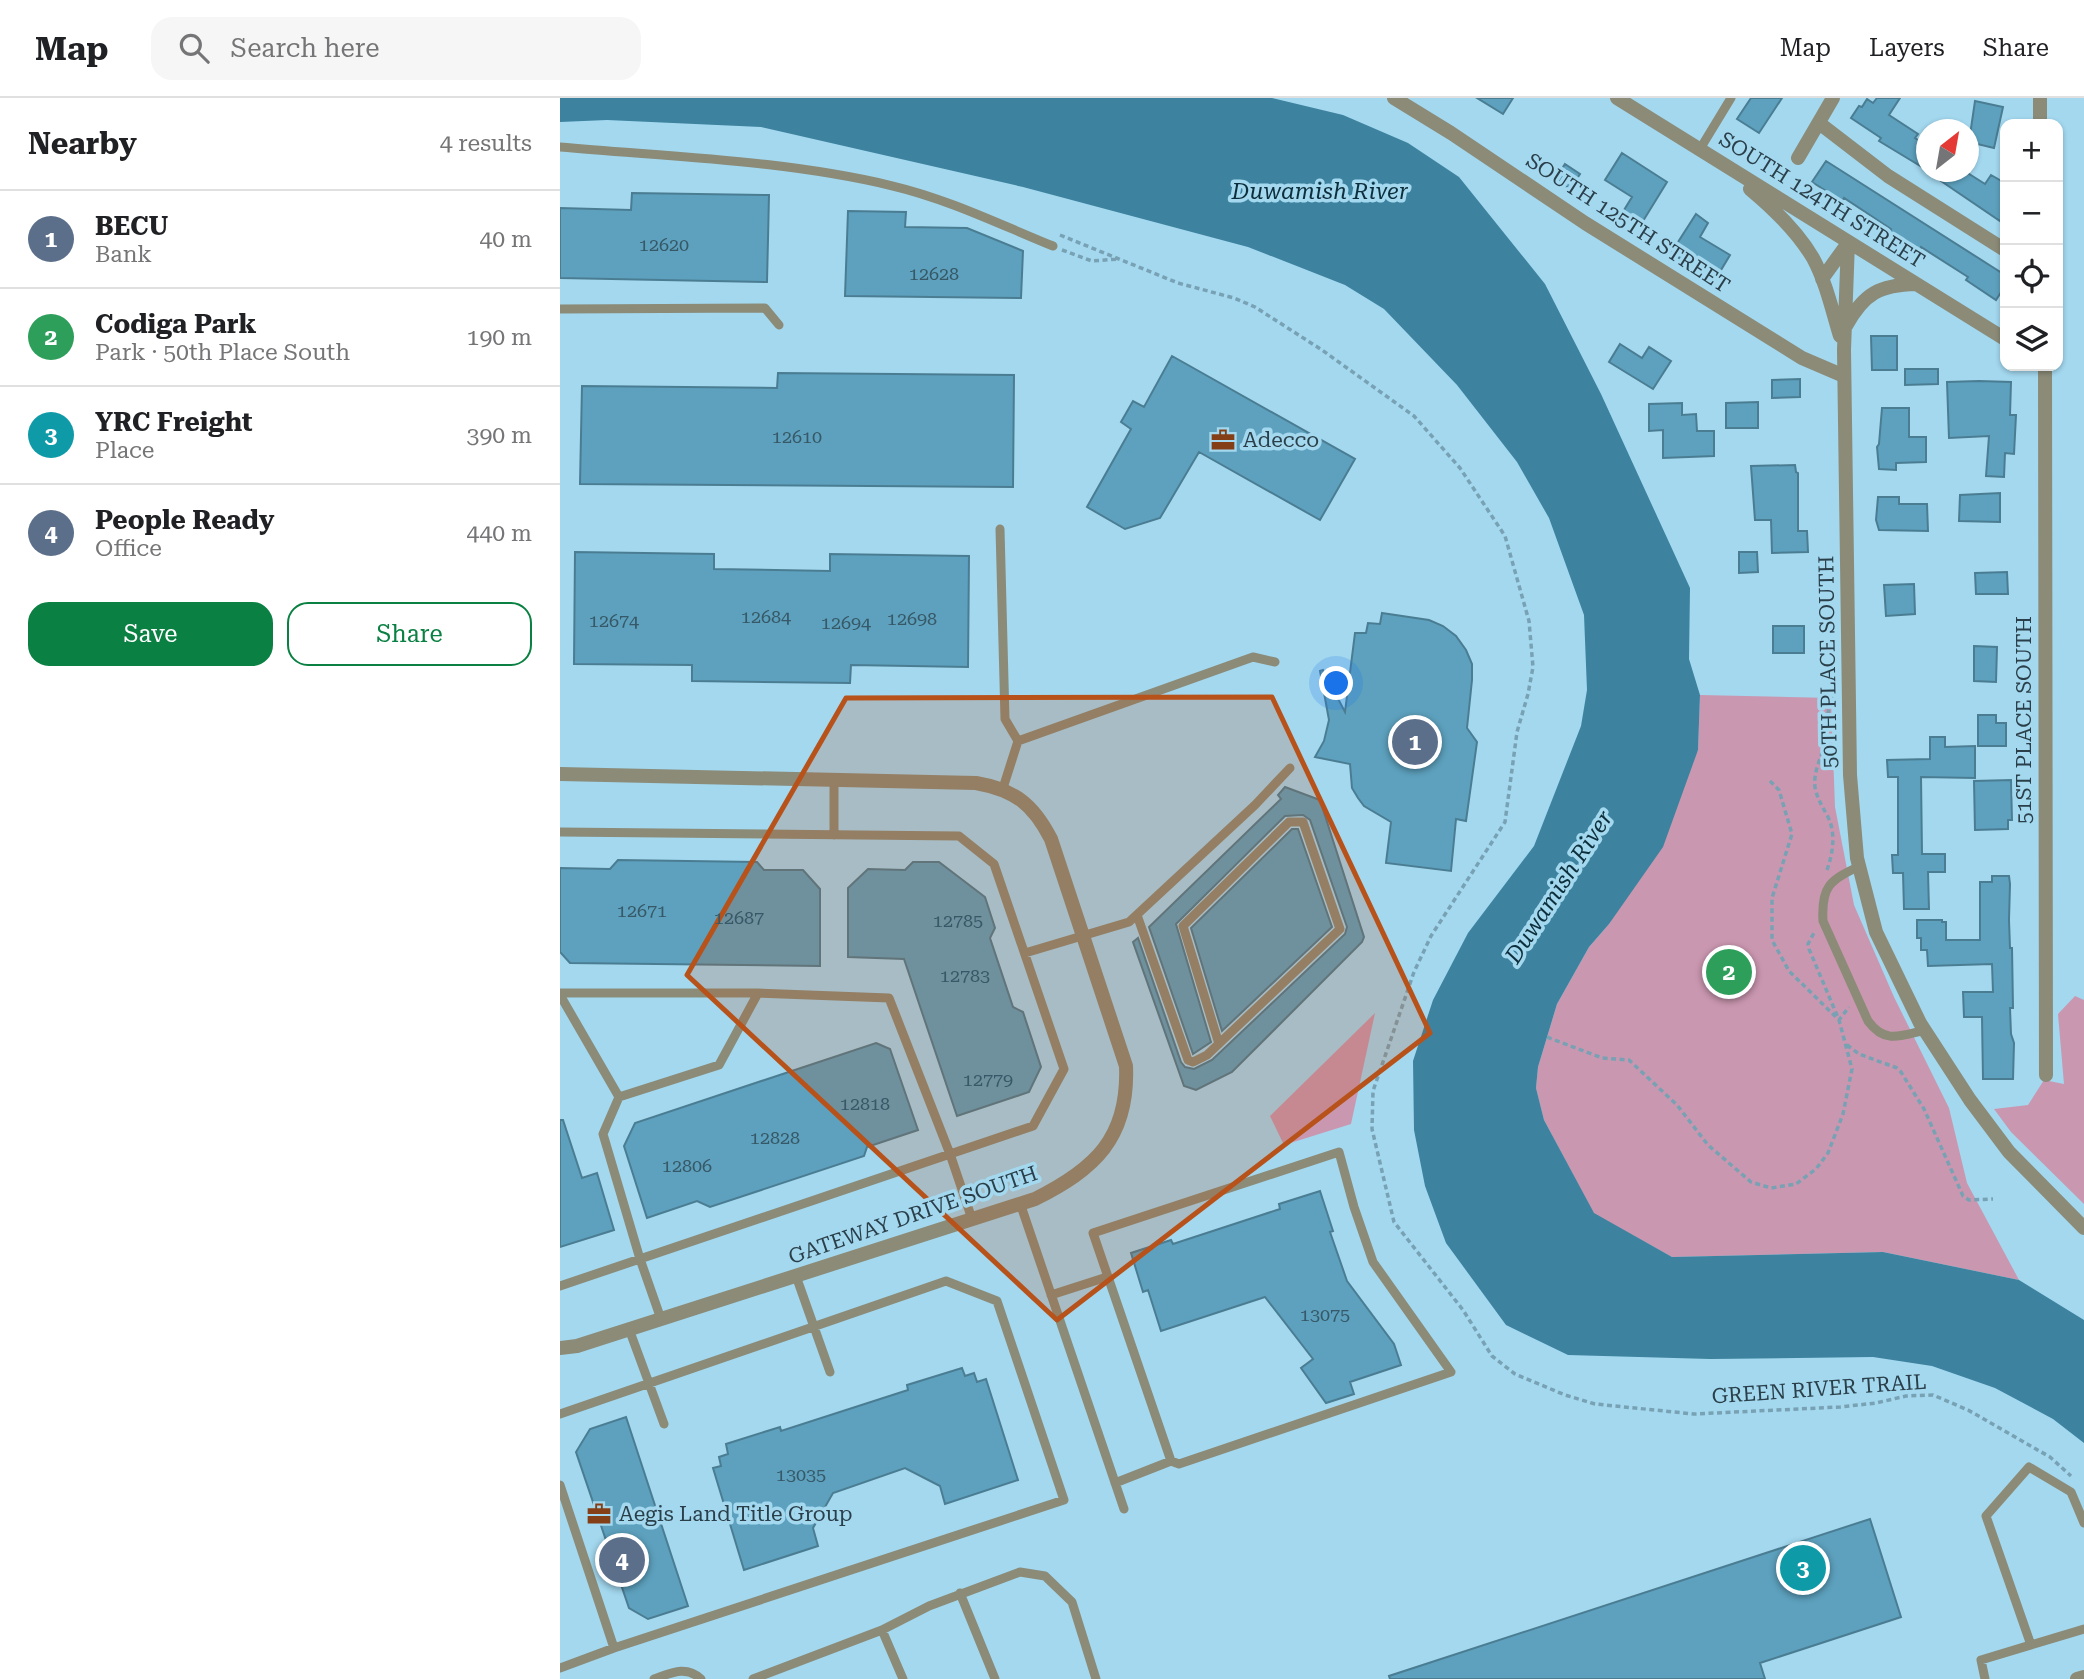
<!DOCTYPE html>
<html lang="en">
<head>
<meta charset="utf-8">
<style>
	:root { --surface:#fff; --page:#f6f6f6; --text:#202124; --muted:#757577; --line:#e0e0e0; --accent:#0b8043 }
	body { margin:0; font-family:"Roboto Serif",serif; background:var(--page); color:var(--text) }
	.controls { position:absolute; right:21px; top:21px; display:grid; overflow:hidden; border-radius:14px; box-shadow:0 2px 5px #0004 }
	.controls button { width:63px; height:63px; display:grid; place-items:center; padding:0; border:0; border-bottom:2px solid var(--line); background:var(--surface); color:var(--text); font:35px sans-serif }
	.compass { position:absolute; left:1356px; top:21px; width:63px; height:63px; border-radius:50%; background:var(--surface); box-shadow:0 2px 5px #0004; rotate:31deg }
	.you { position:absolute; left:777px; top:586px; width:24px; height:24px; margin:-18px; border:5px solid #fff; border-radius:50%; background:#1a73e8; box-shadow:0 0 0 10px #1a73e833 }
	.badge { display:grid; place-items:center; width:46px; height:46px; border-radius:50%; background:var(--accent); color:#fff; font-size:23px; font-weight:700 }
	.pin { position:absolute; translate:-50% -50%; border:4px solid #fff; box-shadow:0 2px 7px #0006 }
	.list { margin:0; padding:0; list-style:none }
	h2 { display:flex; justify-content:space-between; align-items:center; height:91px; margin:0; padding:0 28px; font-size:30px }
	h2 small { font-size:23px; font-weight:400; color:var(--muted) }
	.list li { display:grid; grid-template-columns:46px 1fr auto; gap:21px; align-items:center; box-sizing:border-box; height:98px; padding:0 28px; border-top:2px solid var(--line) }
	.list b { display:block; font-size:26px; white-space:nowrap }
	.list p { margin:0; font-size:23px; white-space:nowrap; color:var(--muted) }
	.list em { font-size:23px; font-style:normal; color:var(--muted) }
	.actions { display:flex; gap:14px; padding:21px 28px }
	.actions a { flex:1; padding:16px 0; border:2px solid var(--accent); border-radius:21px; text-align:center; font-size:24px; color:var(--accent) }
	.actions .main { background:var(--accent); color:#fff }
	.icon { flex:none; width:38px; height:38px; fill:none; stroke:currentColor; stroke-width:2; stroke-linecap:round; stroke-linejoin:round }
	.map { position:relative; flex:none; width:1524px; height:1581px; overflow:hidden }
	header { display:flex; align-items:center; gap:42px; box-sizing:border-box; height:98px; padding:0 35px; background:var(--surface); border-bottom:2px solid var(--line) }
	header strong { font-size:33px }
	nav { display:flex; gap:38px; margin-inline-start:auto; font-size:24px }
	.search { width:490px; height:63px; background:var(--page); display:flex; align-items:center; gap:18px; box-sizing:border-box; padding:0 24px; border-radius:21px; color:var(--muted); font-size:26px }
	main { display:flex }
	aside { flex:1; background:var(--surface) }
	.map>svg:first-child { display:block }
</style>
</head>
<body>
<header>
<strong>Map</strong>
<div class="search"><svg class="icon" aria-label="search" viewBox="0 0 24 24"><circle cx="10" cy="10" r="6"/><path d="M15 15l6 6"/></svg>Search here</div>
<nav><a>Map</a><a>Layers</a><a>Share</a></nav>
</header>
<main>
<aside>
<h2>Nearby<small>4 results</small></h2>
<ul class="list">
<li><span class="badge" style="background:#5c6f8a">1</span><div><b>BECU</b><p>Bank</p></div><em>40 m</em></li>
<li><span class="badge" style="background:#2e9e5b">2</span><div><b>Codiga Park</b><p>Park · 50th Place South</p></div><em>190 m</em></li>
<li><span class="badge" style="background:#0f9aa8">3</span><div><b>YRC Freight</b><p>Place</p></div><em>390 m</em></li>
<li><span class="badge" style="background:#5c6f8a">4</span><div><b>People Ready</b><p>Office</p></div><em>440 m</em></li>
</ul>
<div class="actions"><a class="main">Save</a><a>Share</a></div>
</aside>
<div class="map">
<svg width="1524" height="1581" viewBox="0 0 1524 1581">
	<rect width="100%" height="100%" fill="#a3d8ef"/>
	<path fill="#ca97b0" d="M1140,597L1271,600L1275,709L1294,807L1334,899L1389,1010L1407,1085L1459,1182L1323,1154L1112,1159L1034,1116L984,1022L976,990L978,969L997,906L1029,849L1049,826L1138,652Z
		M1515,898L1524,902V1106L1451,1034L1434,1011L1468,1007L1484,982L1504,986L1498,916Z
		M815,915L791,1026L724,1047L710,1018Z"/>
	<path fill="#3d829e" d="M0,0H712L783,17L848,45L899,79L985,186L1041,296L1130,490L1129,561L1140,597L1138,652L1103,749L1049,826L1029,849L997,906L978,969L976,990L984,1022L1034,1115L1112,1159L1323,1154L1459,1182L1524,1222V1345L1493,1321L1435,1290L1372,1268L1313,1259L1150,1261L1008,1257L946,1227L886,1145L865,1088L854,1032L853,963L873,902L908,835L974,748L1021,628L1027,592L1024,517L989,420L957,364L897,287L824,211L785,187L688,149L463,89L201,29L47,22L0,24Z"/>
	<path fill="#5da1be" stroke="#4b7d92" stroke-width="2" d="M917,0H953L943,16Z
		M1191,0H1222L1199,35L1177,21Z
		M1317,0H1340L1329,17L1358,36L1355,40L1367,48V72L1319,43L1321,40L1291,20L1299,8L1302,9L1307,1L1313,5Z
		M1415,3L1443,9L1434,50L1409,44Z
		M1062,55L1107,84L1080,128L1061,117L1072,99L1045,82Z
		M1266,63L1445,177V188L1436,202L1406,182L1408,179L1361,149L1359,153L1329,135L1331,131L1284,100L1282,103L1252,84Z
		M1005,66L1020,76L1010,91L995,81Z
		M1387,74H1406L1425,86L1431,77L1445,85V115L1440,123L1381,83Z
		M72,95L209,97L207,184L0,180V110L71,112Z
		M288,113L346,114L345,129L407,130L463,153L461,200L285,198Z
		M1136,116L1148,125L1140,139L1170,157L1155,182L1111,155Z
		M1311,238H1337V272H1312Z
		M1060,246L1082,260L1089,249L1111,263L1093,291L1049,264Z
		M612,258L795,361L760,422L639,354L600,420L565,431L527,409L571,331L561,324L573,303L584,309Z
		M1345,271H1378V286L1345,287Z
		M218,275L454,277L453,389L20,386L22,288L217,290Z
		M1240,281V299L1212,300V282Z
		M1419,283L1451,284L1450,317H1456L1454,356L1445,355L1444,379L1426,378L1429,338L1389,340L1387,284Z
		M1198,304V330H1166V305Z
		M1122,305V317L1136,316L1137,333H1154V358L1103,360V332L1089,333V306Z
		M1322,310H1349V339H1366V364L1336,365V372L1319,371L1317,349L1319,346Z
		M1235,367L1236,374L1238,375V433H1247L1248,454L1212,455L1211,422H1195L1191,368Z
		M1440,395V424L1399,423L1400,397Z
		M1318,399H1339V406H1367L1368,433L1319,432L1316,422Z
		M15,454L154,456V471L270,473V456L409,458L408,569L291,567L290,585L132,583V567L14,566Z
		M1179,454H1197L1198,474L1179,475Z
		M1447,474L1448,496H1416L1415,475Z
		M1354,486L1355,516L1326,518L1324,487Z
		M822,515L869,522L883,528L896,538L906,552L912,566V582L907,630L917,644L906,723L896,721L891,773L826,765L831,724L804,708L798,700L792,690L790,666L755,659L764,643L769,622L760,573L763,572L785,614L795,535H806L808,525L820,526Z
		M1213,528H1244V555H1213Z
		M1414,548L1437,549L1436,584L1414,583Z
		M1418,617H1436V625H1446V648H1418Z
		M1370,639H1385V649L1415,648V680L1361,679L1362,756H1385V774H1368L1369,811H1344L1343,775H1333L1332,757H1338V679H1328L1327,662L1370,661Z
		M1451,682L1452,722H1448V731L1415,732L1414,683Z
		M725,689L760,702L804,839L802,844L672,974L636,992L624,988L573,844L578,840L621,964L625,969L634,971L652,962L785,836L787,829L750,722L743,717L725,718L616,826L651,944L633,956L589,829L721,701L718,697Z
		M732,731H738L772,829L662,933L631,830Z
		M58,762L197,764L204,772H243L260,791V868L10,865L0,854V770L50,771Z
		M353,764H379L425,799L435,830L430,840L453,909L463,914L481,969L469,994L397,1018L344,861L288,859V790L308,771L345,772Z
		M1432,778H1449L1450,786L1449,822L1450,850H1452L1453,910H1450L1451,936L1454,945L1453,981H1423L1422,919H1404L1403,894H1433L1432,866L1368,868L1367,852H1361V840H1357V822H1382V824H1386V842H1420V784H1432Z
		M316,945L330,951L358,1032L307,1049L304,1058L150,1109L137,1103L87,1120L64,1048L75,1025Z
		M0,1022H3L22,1080L37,1075L54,1132L0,1149Z
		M760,1093L773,1133L770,1134L787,1183L834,1246L841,1267L790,1284L794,1296L766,1305L741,1270L753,1261L705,1199L601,1233L588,1192L583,1194L571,1155L611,1142L613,1146L720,1111L719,1106Z
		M402,1270L405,1278L414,1275L417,1284L426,1281L458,1382L385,1406L380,1388L345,1370L273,1395L253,1430L258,1448L184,1472L153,1370L161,1368L159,1359L168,1356L166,1346L220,1329L221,1333L348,1292L347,1287Z
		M66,1319L128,1508L88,1521L69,1510L16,1354L30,1331Z
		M1310,1421L1341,1519L1200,1565L1205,1581H830L829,1578Z"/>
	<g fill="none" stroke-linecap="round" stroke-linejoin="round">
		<path stroke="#78a2b4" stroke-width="3.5" stroke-dasharray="5 3.5" stroke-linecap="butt" d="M500,137L618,185L674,200L695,209L762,252L854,318L900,370L945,438L969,523L973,569L968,596L957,634L945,724L871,838L854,874L813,993L812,1031L834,1124L903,1212L932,1258L955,1276L1005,1297L1035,1306L1134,1316L1280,1309L1316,1305L1346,1298L1373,1297L1408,1312L1490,1359L1511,1378
			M502,152L532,163L559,161
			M1210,683L1219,692L1232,736L1212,800V842L1229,873L1279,922L1289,909
			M1267,772C1273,755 1276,735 1268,719C1262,708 1257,700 1255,689C1253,671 1263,658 1266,641C1268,627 1267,611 1272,598
			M987,939L1042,960L1069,962L1117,1007L1148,1047L1191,1084L1211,1090L1236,1086L1256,1071L1268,1055L1283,1016L1292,971L1279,922L1249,851L1248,846L1255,833
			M1287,947L1299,956L1337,970L1341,974L1364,1011L1403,1098L1409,1102L1433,1101"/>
		<path stroke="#8b8b78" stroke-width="9" d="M0,49C111,59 225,62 333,88C388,101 441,127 493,148
			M1140,51L1171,0
			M0,211L205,210L219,227
			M440,431L445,621L458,643L443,690
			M458,643L693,559L715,564
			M0,734L399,738L434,766L504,971L473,1028L0,1188
			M274,737V682
			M1300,768C1270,782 1261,788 1263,823L1308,923C1325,946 1340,938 1365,932
			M577,817L628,962L633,964L647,957L780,831L743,724H729L623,828L659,946
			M465,855L569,824L695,707L730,670
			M0,895H198
			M0,897L59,999
			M460,1105L564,1411
			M236,1178L270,1274
			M491,1197L547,1179
			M101,1221L80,1161L43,1036L59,999L159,967L198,895L329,900L390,1056L412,1121
			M69,1231L104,1326
			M0,1316L386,1183L437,1203L504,1402L54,1550L0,1387
			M555,1385L611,1363L619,1366L891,1274L813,1164L794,1109L779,1054L533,1135L611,1363
			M400,1495L435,1581
			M322,1532L369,1508L460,1474L485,1478L512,1504L536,1581
			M1471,1547L1426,1418L1469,1369L1511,1394L1524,1425
			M0,1570L54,1550
			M94,1581C111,1575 126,1567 141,1581
			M193,1581L322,1532L343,1581
			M1425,1581L1421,1562L1524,1531"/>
		<path stroke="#8b8b78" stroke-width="14" d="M834,0L891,35L1025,125L1242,260L1284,278
			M1480,0V26
			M1259,25L1328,78L1445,152
			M1238,60L1273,0
			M1485,268L1486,977
			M0,676L416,685C455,692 473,706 491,741L566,968C569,1040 535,1071 475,1101L17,1248L0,1250
			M1517,1581L1524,1579"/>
		<path stroke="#8b8b78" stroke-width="14" d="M1057,0L1445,241
			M1190,91C1214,111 1237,133 1253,160C1266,184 1272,212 1280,238
			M1288,144L1284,252L1290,677L1297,760L1316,834L1360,925L1410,1002L1449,1054L1524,1130
			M1262,181L1288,145
			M1286,228C1304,195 1320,187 1356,186"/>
	</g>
	<path fill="#b8521b" fill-opacity="0.2" stroke="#b8521b" stroke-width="5" stroke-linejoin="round" d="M712,599L870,935L497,1222L127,877L286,600Z"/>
	<defs>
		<g id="office-bare" transform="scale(1.89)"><path d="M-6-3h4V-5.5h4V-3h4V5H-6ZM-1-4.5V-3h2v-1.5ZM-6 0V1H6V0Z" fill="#843f17" stroke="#a3d8ef" stroke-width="2.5" paint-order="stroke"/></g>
	</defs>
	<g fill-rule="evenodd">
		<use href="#office-bare" x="663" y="342"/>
		<use href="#office-bare" x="39" y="1416"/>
	</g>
	<g text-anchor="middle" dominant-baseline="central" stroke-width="7" stroke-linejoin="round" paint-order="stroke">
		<g font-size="18" fill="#375866">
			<text x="104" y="146">12620</text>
			<text x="374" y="175">12628</text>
			<text x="237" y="338">12610</text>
			<text x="206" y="518">12684</text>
			<text x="352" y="520">12698</text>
			<text x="54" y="522">12674</text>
			<text x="286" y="524">12694</text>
			<text x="82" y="812">12671</text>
			<text x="179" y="819">12687</text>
			<text x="398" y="822">12785</text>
			<text x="405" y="877">12783</text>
			<text x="428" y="981">12779</text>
			<text x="305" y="1005">12818</text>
			<text x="215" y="1039">12828</text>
			<text x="127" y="1067">12806</text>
			<text x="765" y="1216">13075</text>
			<text x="241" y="1376">13035</text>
		</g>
		<g font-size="21" fill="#2a3f49" stroke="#a3d8ef">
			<text transform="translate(1262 102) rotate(32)">SOUTH 124TH STREET</text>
			<text transform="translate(1068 125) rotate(33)">SOUTH 125TH STREET</text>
			<text transform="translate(1268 564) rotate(-91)">50TH PLACE SOUTH</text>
			<text transform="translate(1464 622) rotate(-90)">51ST PLACE SOUTH</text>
			<text transform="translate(353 1117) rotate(-19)">GATEWAY DRIVE SOUTH</text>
			<text transform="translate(1259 1291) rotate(-4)">GREEN RIVER TRAIL</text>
		</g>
		<g font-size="21" fill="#2a3f49" stroke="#a3d8ef" text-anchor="start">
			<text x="683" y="342">Adecco</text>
			<text x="59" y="1416">Aegis Land Title Group</text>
		</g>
		<g font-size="23" font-style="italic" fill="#0d2e3b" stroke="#a3d8ef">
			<text x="760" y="93">Duwamish River</text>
			<text transform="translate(999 789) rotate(-57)">Duwamish River</text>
		</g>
	</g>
</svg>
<div class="controls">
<button>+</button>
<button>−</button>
<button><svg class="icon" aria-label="locate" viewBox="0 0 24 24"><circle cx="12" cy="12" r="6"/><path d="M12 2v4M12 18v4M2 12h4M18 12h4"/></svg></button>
<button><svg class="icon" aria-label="layers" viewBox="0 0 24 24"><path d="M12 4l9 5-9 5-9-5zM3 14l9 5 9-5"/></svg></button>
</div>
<svg class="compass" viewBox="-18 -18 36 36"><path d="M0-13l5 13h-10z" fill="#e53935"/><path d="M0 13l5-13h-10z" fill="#757577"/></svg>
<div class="you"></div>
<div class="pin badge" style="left:855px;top:644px;background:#5c6f8a">1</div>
<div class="pin badge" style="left:1169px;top:874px;background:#2e9e5b">2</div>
<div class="pin badge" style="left:1243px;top:1470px;background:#0f9aa8">3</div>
<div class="pin badge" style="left:62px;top:1462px;background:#5c6f8a">4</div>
</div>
</main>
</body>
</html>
